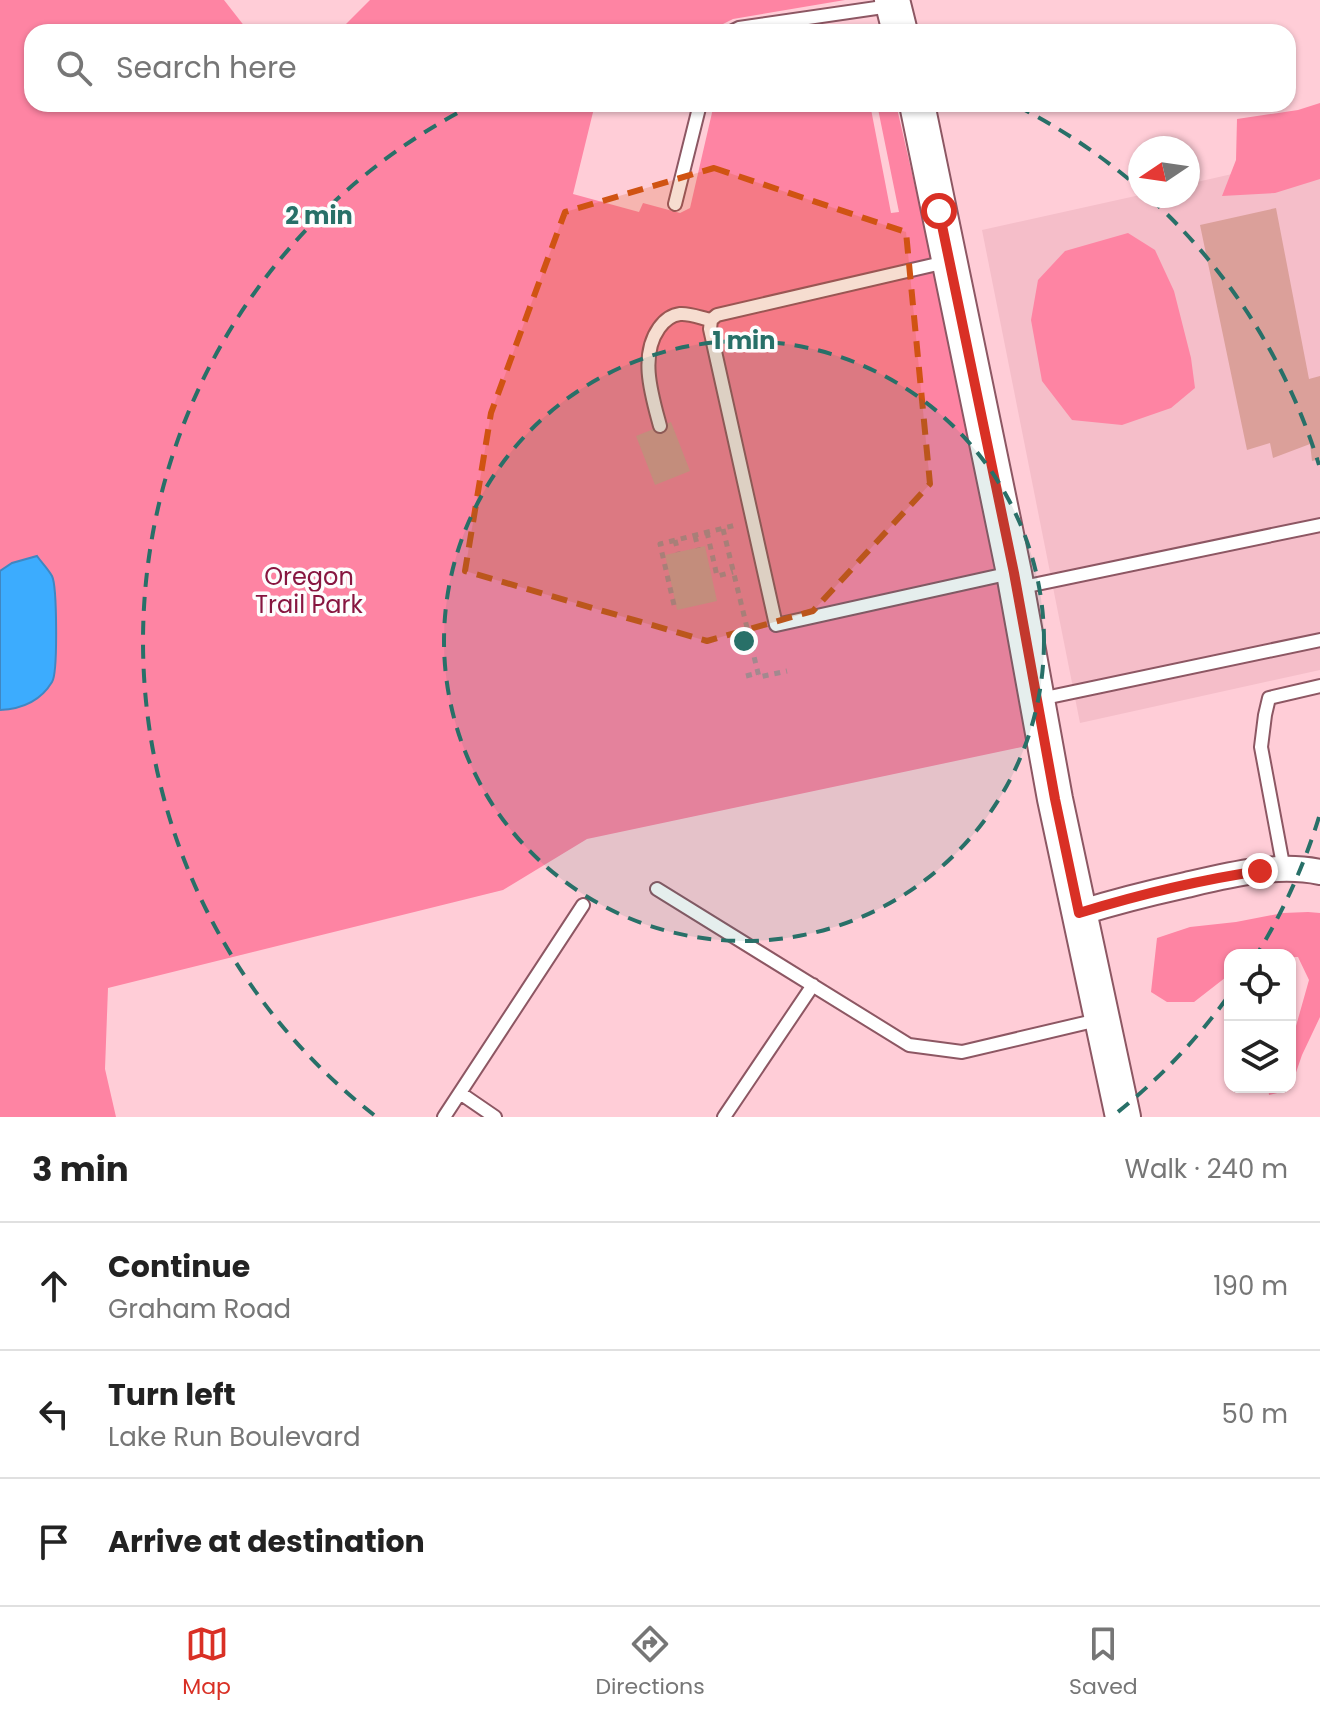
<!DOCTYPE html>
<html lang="en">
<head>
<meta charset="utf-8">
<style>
	:root { --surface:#fff; --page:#f2f2f2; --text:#222; --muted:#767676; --line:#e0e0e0; --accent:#d93025 }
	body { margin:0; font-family:Poppins,sans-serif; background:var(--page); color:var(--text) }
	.controls { position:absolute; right:24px; bottom:24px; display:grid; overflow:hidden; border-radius:16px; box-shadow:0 2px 6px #0004 }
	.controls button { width:72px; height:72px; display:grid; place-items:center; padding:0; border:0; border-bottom:2px solid var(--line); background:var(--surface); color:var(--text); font:40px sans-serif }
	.compass { position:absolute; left:1128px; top:136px; width:72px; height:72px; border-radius:50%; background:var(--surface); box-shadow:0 2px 6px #0004; rotate:257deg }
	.stop { position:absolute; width:24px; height:24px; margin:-18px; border:6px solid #d93025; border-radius:50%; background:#fff }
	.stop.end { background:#d93025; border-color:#fff; box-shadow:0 2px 8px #0008 }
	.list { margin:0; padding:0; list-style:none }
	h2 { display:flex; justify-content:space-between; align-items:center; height:104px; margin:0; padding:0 32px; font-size:34px }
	h2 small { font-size:26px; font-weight:400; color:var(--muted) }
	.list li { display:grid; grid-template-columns:52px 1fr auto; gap:24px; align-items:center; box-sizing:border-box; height:128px; padding:0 32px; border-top:2px solid var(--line) }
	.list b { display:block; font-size:30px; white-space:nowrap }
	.list p { margin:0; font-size:26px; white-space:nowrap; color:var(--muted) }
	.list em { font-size:26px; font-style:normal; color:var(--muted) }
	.icon { flex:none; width:44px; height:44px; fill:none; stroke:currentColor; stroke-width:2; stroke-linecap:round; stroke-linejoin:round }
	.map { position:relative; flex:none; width:1320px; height:1117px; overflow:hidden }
	.search { position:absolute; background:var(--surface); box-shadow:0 2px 6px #0004; left:24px; right:24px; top:24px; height:88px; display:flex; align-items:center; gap:20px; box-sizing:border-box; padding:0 28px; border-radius:24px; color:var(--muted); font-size:30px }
	.sheet { height:488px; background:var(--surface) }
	nav { display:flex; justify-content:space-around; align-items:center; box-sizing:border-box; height:112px; border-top:2px solid var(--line); background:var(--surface); font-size:22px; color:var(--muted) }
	nav a { display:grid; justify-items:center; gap:4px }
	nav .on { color:var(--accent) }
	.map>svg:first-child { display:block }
</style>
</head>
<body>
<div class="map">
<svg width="1320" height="1117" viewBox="0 0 1320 1117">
	<rect width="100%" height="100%" fill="#ffcdd7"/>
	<path fill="#f5bec9" d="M1320,154V670L1080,723L982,230L1140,195L1188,196V184Z"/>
	<path fill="#fe84a3" d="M0,0H224L249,32H32V104H595L573,194L639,212L643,203L680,213L690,208L714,104H870L891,213L899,212L877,104H896L920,208L1031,745L587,839L503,890L108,988L105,1069L116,1117H0Z
		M370,0H845L733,19L723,24L715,32H338Z
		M1320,103V179L1275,193L1222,196L1236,160L1237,119L1298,110Z
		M1128,233L1155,250L1174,291L1191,358L1195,388L1171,408L1122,425L1072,420L1042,381L1031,320L1038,280L1065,251Z
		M1308,912L1320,913V1017L1302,1055L1290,1090L1269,1095L1268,1087H1290V1035L1296,1026L1309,980L1298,957H1290V955H1230V974L1194,1002H1167L1151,992L1157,938L1190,927L1236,922L1283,913Z"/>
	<path fill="#3cacfe" stroke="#4087c2" stroke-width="2" d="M37,556C42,563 48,569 52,576C57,586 58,673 52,682C40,702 22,709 0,710V571L12,563Z"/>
	<path fill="#dba09a" d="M1276,208L1309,379L1320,376V459L1312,461L1310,444L1273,458L1270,443L1247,450L1200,225Z
		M671,422L690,471L655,485L636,436Z
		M705,546L717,601L677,610L665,555Z"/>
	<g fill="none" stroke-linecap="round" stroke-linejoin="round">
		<g stroke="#8d5763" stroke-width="16">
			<path id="lane" d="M731,32L739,28L890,6
				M675,204L700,104
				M711,320L710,329L776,625L1011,573
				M660,426C652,396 639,356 659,328C664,321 671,315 680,314C689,313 701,318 711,320L717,315L946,262
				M1018,588L1320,525
				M1040,699L1320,640
				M1284,870L1261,747L1265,715L1269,698L1320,686
				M657,889L909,1045L962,1052L1102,1019
				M460,1093L495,1117
				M444,1117L583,905
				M724,1117L813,985"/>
		</g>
		<g stroke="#8d5763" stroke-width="28">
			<path id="street" d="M1079,913C1114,902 1150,893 1186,885C1229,875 1276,863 1320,872"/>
		</g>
		<g stroke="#8d5763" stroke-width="38">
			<path id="secondary" d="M892,0L900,32
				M917,104L1014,573L1055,799L1123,1117"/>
		</g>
		<path stroke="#b48d94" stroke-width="5" stroke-dasharray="6 6" stroke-linecap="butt" d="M723,529L759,677L787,671
			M707,532L717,576L733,572
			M695,536L698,548
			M675,540L678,552
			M674,605L660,544L736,525
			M746,676L758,673"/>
		<use href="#lane" stroke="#fff" stroke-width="12"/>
		<use href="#street" stroke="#fff" stroke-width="24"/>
		<use href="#secondary" stroke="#fff" stroke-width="34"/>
	</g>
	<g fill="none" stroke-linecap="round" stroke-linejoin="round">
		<path stroke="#d93025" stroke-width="10" d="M939,211L1014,573L1055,799L1079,913C1138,895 1198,880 1260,871"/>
	</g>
	<path fill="#d05312" fill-opacity="0.2" stroke="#d05312" stroke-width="6" stroke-dasharray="16 10" stroke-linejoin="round" d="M714,168L906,232L930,484L813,611L707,641L465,571L491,413L565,212Z"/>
	<circle cx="744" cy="641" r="300" fill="#287068" fill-opacity=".12"/>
	<g fill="none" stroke="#287068" stroke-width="4" stroke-dasharray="14 10">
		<circle cx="744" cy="641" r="300"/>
		<path d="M1319 817A601 601 0 0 1 1259 951M1227 998A601 601 0 0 1 1114 1115M374 1115A601 601 0 0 1 471 106M1017 106A601 601 0 0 1 1138 187M1150 198A601 601 0 0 1 1319 465"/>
	</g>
	<g text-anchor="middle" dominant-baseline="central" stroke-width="7" stroke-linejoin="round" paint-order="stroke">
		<g font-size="24" fill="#871640" stroke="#fdfdfd">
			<text x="309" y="576">Oregon<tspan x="309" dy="28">Trail Park</tspan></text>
		</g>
	</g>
	<circle cx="744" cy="641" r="12" fill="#287068" stroke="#fdfdfd" stroke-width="4"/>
	<g font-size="24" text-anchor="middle" font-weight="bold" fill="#287068" stroke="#fdfdfd" stroke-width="7" stroke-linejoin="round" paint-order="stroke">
		<text x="319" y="224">2 min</text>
		<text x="744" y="349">1 min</text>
	</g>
</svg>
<div class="controls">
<button><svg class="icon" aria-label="locate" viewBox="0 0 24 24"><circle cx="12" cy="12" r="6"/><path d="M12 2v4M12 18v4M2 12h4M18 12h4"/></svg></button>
<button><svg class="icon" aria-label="layers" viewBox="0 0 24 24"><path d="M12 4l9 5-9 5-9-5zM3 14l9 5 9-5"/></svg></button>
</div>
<svg class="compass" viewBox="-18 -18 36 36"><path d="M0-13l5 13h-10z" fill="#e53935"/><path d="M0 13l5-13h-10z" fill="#767676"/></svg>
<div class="stop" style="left:939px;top:211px"></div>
<div class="stop end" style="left:1260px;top:871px"></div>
<div class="search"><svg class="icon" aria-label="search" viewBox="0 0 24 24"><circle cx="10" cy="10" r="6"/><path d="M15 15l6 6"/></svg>Search here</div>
</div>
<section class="sheet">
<h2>3 min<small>Walk · 240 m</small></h2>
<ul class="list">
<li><svg class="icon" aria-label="ahead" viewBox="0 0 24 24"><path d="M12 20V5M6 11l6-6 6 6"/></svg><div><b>Continue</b><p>Graham Road</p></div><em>190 m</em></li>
<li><svg class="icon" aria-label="left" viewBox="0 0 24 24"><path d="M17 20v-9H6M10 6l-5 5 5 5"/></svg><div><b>Turn left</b><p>Lake Run Boulevard</p></div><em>50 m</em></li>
<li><svg class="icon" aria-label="arrive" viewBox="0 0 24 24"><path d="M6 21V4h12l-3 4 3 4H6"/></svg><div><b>Arrive at destination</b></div></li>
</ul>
</section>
<nav>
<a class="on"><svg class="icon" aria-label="map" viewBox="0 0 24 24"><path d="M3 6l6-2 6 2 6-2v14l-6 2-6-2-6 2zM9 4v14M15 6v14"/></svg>Map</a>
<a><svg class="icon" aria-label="directions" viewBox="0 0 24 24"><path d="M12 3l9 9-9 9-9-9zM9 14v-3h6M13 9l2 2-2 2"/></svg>Directions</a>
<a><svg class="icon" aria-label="saved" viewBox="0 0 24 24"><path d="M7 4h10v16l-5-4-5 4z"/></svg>Saved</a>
</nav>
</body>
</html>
